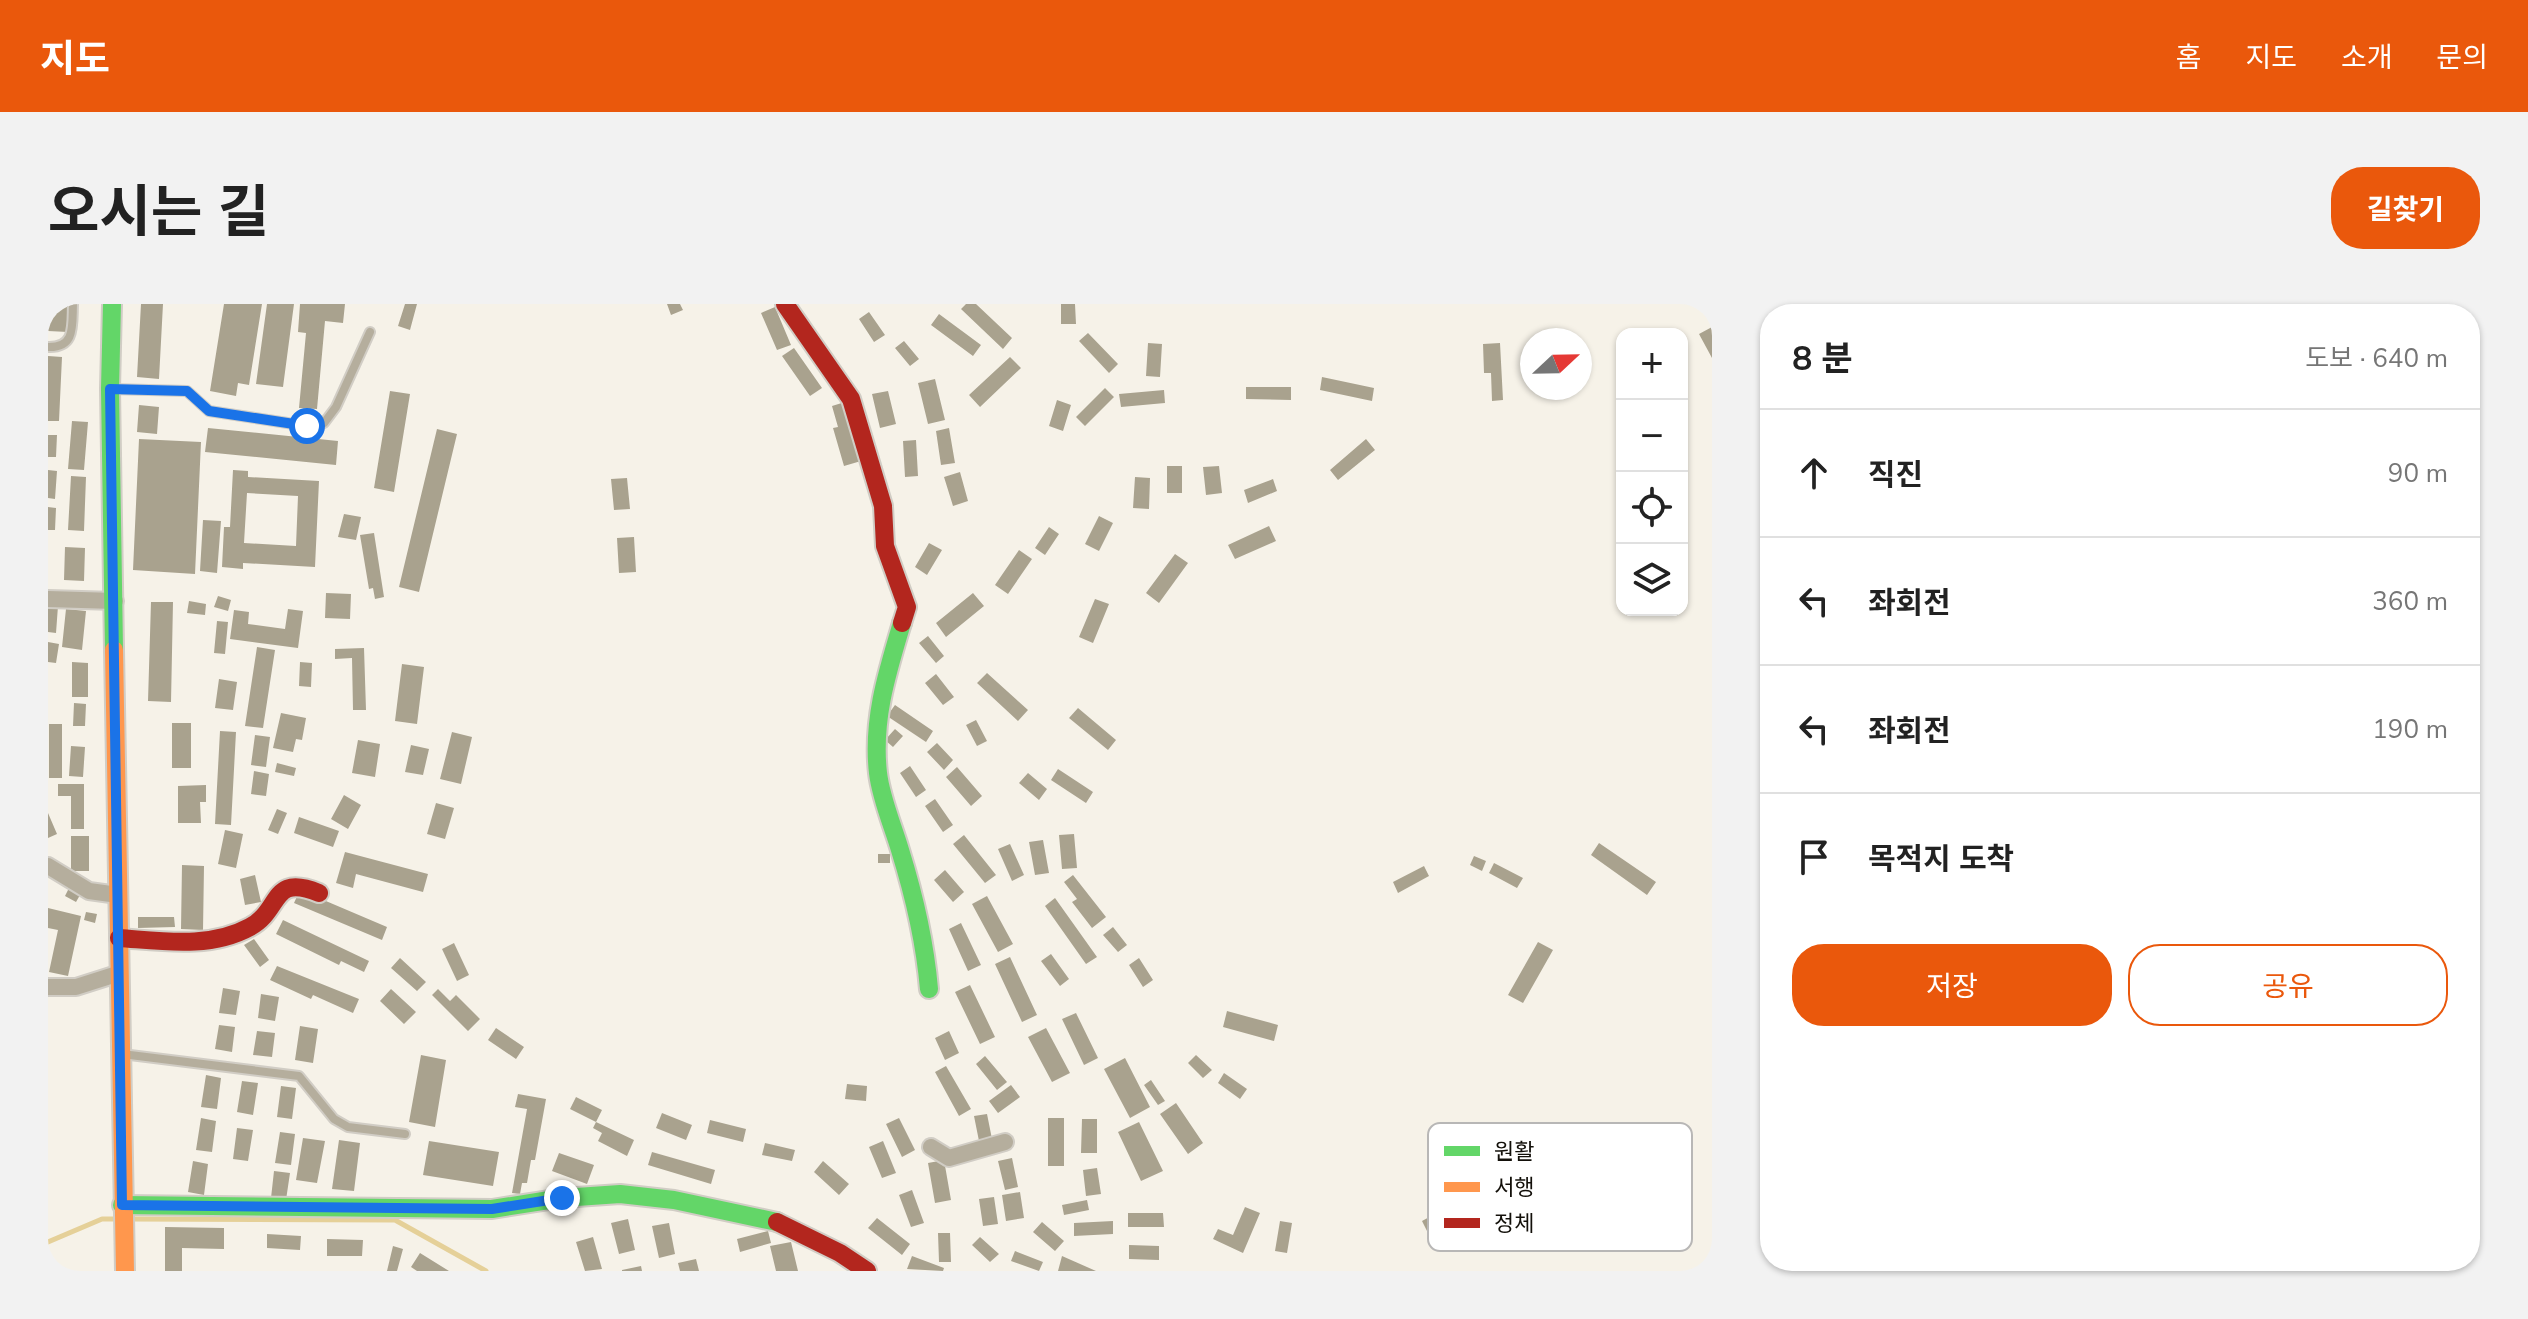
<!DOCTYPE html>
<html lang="ko">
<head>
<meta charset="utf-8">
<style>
	:root { --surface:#fff; --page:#f2f2f2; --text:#222; --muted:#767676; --line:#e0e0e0; --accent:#ea580c }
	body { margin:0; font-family:"Nunito Sans","Noto Sans KR",sans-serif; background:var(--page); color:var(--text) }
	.controls { position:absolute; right:24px; top:24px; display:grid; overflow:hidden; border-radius:16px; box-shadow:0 2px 6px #0004 }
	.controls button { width:72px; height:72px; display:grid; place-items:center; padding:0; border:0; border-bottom:2px solid var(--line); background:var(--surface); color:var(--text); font:40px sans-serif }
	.compass { position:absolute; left:1472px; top:24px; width:72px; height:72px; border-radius:50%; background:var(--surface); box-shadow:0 2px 6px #0004; rotate:68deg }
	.stop { position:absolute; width:24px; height:24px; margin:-18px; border:6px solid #1a73e8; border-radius:50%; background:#fff }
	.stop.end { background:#1a73e8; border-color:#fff; box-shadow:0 2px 8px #0008 }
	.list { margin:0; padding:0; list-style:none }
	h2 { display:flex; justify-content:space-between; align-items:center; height:104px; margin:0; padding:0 32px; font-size:34px }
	h2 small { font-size:26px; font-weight:400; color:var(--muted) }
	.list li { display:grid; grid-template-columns:52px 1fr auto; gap:24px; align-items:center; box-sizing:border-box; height:128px; padding:0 32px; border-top:2px solid var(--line) }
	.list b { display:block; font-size:30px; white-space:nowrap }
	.list em { font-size:26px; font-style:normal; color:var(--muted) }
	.actions { display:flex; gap:16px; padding:24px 32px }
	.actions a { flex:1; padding:18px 0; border:2px solid var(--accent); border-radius:32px; text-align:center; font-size:28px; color:var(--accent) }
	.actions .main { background:var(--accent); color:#fff }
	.icon { flex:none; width:44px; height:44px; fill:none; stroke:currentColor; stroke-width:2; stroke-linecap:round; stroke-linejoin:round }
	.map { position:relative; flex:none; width:1664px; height:967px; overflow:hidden; border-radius:32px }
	header { display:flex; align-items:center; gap:48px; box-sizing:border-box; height:112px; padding:0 40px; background:var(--accent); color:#fff }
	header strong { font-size:38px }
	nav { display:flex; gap:44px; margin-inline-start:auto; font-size:28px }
	.intro { display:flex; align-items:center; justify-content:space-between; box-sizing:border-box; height:192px; padding:0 48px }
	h1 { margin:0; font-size:56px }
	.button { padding:20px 36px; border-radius:32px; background:var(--accent); color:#fff; font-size:28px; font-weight:700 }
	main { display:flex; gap:48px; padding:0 48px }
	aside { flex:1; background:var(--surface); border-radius:32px; box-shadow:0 2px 6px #0004 }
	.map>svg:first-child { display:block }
</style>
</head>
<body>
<header>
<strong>지도</strong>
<nav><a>홈</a><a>지도</a><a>소개</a><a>문의</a></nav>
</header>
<div class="intro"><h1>오시는 길</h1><a class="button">길찾기</a></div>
<main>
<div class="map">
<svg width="1664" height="967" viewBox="0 0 1664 967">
	<rect width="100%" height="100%" fill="#f6f2e8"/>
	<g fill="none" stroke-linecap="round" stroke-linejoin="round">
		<path stroke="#e5d098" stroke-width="5" d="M80,915L347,916L438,967
			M0,938L54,915H70"/>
	</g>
	<path fill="#a9a28e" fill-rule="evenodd" d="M0,0H20V28L0,27Z
		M93,0H115L111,75L89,73Z
		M176,0H214L201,81L190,79L188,92L162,87Z
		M219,0H246L235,83L208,80Z
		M252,0H297L295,19L277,17L269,105L251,104L258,29L250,28Z
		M357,0H369L362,26L350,22Z
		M619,0H632L635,6L623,11Z
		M918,0H928L964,34L955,45L913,5Z
		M1013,0H1027L1028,20H1013Z
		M727,3L743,41L729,46L713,9Z
		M821,8L837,31L826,38L811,15Z
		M891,10L933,41L925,52L883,21Z
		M1664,23V54L1651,30Z
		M1040,29L1070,60L1061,69L1031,37Z
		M856,37L871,55L862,62L847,44Z
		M1100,39L1114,40L1112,73L1098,72Z
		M1452,39L1455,96L1444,97L1443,69H1436L1435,40Z
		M746,44L774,84L762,92L734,52Z
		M0,52L14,53L11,117H0Z
		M962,53L973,64L932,103L921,91Z
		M1274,73L1326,84L1324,97L1272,86Z
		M887,75L897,116L880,120L870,79Z
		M1198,83H1243V96L1198,95Z
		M1057,84L1066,93L1037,122L1028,113Z
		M1504,84H1523L1524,89L1506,92Z
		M1116,86L1117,99L1073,103L1071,90Z
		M342,87L362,90L346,188L326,184Z
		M840,87L848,120L832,124L824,90Z
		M1009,96L1023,101L1015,127L1001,122Z
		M797,98L813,157L796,162L785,124L790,123L784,102Z
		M91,101L111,103L109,130L89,128Z
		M24,117L40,118L36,166L20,165Z
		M160,124L290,137L288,161L157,148Z
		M901,124L907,159L893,161L888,127Z
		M389,125L409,130L371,288L351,283Z
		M0,131H9L8,153H0Z
		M91,135L153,138L147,270L85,266Z
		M1318,135L1327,146L1290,176L1282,166Z
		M868,136L870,172L857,173L855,137Z
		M1119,162H1134V189H1119Z
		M1171,162L1174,189L1158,191L1155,163Z
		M0,166L9,167L7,195L0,194Z
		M185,166L200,167V173L271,177L267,263L195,259V265L174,263L176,223H182ZM199,189L250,192L248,242L196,239Z
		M912,168L920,197L905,202L896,173Z
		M23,172L38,173L36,227L20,226Z
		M1087,173L1102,174L1101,205L1085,204Z
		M579,174L582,205L566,206L563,175Z
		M1225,175L1229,187L1200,199L1196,186Z
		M0,203L8,204L7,226H0Z
		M296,210L313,213L308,236L290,233Z
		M1051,212L1065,219L1051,247L1037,240Z
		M155,216L173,217L169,269L152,267Z
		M1221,222L1228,237L1187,255L1180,241Z
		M1001,223L1011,230L997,251L987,244Z
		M326,229L336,293L327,295L325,284L321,285L312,231Z
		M586,233L588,268L571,269L569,234Z
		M881,239L894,246L879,271L867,263Z
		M17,243L37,244L36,277L16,276Z
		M971,246L984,255L960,290L947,281Z
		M1127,250L1140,259L1111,299L1098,289Z
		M278,289L303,290L302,315L277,314Z
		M925,289L936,302L898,333L888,319Z
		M170,292L183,296L180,307L166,303Z
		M1047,295L1061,300L1045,339L1031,333Z
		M141,297L158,300L157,311L139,309Z
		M103,298H125L123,398L100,397Z
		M0,301L10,302L8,329L0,328Z
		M18,305L38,307L34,346L14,343Z
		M240,305L255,307L250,344L182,335L186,306L201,308L200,320L237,325Z
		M169,317L180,318L177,350L166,349Z
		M880,332L896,352L888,359L871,339Z
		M0,338L11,340L8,359L0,358Z
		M209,343L227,346L215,424L197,422Z
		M316,344L318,406H305L304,354L287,355V345Z
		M24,358L40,359V393H24Z
		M252,358L264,359L263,383L251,382Z
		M354,360L376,363L369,420L347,417Z
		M939,369L980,406L970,417L929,379Z
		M888,370L906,393L895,401L877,379Z
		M171,375L189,378L185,406L167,404Z
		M26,399L38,400L37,422H25Z
		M847,401L885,427L878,438L839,412Z
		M1030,404L1068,436L1060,446L1021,414Z
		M233,409L258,414L254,436L248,435L245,448L225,444Z
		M928,416L939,437L929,442L918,421Z
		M124,419H143V464H124Z
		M1,420H14V474H1Z
		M847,425L855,432L845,443L837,436Z
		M172,427L188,428L183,521L167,520Z
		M404,428L424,433L413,480L392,475Z
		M207,431L222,433L218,463L203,461Z
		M310,436L332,440L327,473L304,469Z
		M889,439L905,456L896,466L879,448Z
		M363,441L381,445L375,471L357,468Z
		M23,442L37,443L35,473L21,472Z
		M229,459L248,464L246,472L227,468Z
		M862,462L878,486L868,493L852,469Z
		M909,463L934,492L923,502L898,473Z
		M1010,465L1045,488L1038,499L1003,476Z
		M206,467L221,470L218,492L203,490Z
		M980,469L999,485L991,496L971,479Z
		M10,480H36V525H23V492H10Z
		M158,481V498H152L153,519H130V482Z
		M296,491L313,501L300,525L283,515Z
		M887,495L905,521L895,528L877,502Z
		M388,499L406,504L397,535L379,530Z
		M229,505L239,509L230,530L220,526Z
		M0,509L9,530L0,534Z
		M251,513L291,527L285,543L246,529Z
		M177,526L195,530L188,564L170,560Z
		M1026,530L1029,564L1014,565L1011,531Z
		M916,531L948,571L937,579L905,540Z
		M23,532H41V567H23Z
		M995,536L1001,569L987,571L981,538Z
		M1551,539L1608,578L1599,591L1543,551Z
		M962,540L976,571L964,577L950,545Z
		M297,548L380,570L375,588L308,570L305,584L288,579Z
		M830,550H842V559H830Z
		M1426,552L1438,557L1434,567L1422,561Z
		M1446,559L1475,574L1469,584L1441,569Z
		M134,561L156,562L155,626L133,625Z
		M1376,562L1381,572L1350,589L1345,578Z
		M897,566L916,588L905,598L886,576Z
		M207,571L213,598L197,601L192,575Z
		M1025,571L1058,613L1044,624L1024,598L1029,595L1016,578Z
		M21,584L32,591L28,598L17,592Z
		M252,586L339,623L334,636L246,599Z
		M939,592L965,640L950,648L924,600Z
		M1007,594L1049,653L1038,660L997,602Z
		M0,604L33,612L20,672L1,668L10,626L0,624Z
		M38,608L49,610L47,619L36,616Z
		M90,613H126L127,623L90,624Z
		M235,616L321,657L316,668L293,657L291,661L228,630Z
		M913,619L933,661L920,667L901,625Z
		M1065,623L1079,641L1070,648L1055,631Z
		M206,635L221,656L212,663L196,641Z
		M1490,638L1505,646L1475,699L1460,691Z
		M406,639L421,671L409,677L394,645Z
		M1003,650L1021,675L1012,682L993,657Z
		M962,653L989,711L974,718L947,660Z
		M352,654L378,678L369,687L343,664Z
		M1091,654L1105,676L1095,683L1081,661Z
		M229,662L311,695L305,709L265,691L263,695L222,676Z
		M922,681L947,733L932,740L907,688Z
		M175,684L192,687L188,711L171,709Z
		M343,685L368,708L356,720L332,697Z
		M390,685L402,697L408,691L432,715L420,727L384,691Z
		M213,690L231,693L227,717L210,714Z
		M1179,707L1230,721L1226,737L1175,723Z
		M1028,709L1050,754L1036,761L1014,715Z
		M171,721L187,723L184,748L167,745Z
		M252,722L270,725L265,759L247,756Z
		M448,724L476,743L468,755L440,736Z
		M998,724L1022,769L1004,778L980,733Z
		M209,727L227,729L224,753L205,751Z
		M901,727L911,749L897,756L887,734Z
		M373,751L398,756L387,823L361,818Z
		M1148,751L1164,766L1155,774L1140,759Z
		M937,752L959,778L949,786L928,760Z
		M1077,754L1102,803L1082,814L1056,765Z
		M898,762L923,805L911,812L887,768Z
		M1176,769L1199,785L1192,795L1170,779Z
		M158,771L173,774L169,805L153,803Z
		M1103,776L1117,797L1110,801L1096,781Z
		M194,777L210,779L205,811L189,808Z
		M799,780L819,782L818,797L797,795Z
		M963,781L972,793L950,809L941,797Z
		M233,782L248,784L244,815L229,813Z
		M470,790L498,795L487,856H483L479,879H474L472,890L464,889L479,805L467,803Z
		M528,793L554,806L548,818L586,836L579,852L550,837L554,829L545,824L548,818L522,805Z
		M1128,799L1155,839L1140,850L1112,810Z
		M614,809L644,821L638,836L608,824Z
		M939,810L944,835L931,837L926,812Z
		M153,814L168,817L164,848L148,846Z
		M851,814L867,846L854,853L838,820Z
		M1000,814H1016V862H1000Z
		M1034,815H1049V849H1033Z
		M662,816L698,825L695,838L659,829Z
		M1091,818L1115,867L1093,877L1070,828Z
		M189,824L205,826L200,857L185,855Z
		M232,828L247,830L243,861L227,859Z
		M255,834L277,837L269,879L248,876Z
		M291,836L312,839L306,887L284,885Z
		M381,837L451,848L445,882L375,871Z
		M835,837L848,869L834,874L821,843Z
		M717,839L747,846L744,857L714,851Z
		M604,848L667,866L663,880L600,861Z
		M511,849L546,861L539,880L504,867Z
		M964,854L970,883L957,886L950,857Z
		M896,856L903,896L887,899L880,859Z
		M145,857L160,860L156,891L140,888Z
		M775,857L801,880L791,891L766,868Z
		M1049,864L1053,890L1038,892L1035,866Z
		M226,867L242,869L238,896L223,894Z
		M864,886L876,919L863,923L851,891Z
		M972,888L976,914L958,917L954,891Z
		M946,893L950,920L935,922L931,895Z
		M1039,896L1041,906L1016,911L1014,901Z
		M1197,903L1212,909L1195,949L1165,935L1170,925L1185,931Z
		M1080,909H1115L1116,923H1080Z
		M1385,911L1397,935L1386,941L1374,917Z
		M829,914L862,940L854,951L820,924Z
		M580,915L587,946L571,950L563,919Z
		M1065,917V930L1026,932V919Z
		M1232,917L1244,919L1239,949L1227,947Z
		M994,918L1016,937L1007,947L985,928Z
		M621,919L627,950L611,954L604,922Z
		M117,923L176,924V945L134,944V967H117Z
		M720,927L723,939L692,948L689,935Z
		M890,929H902L903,958H891Z
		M219,930L253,932L252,946L219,944Z
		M545,933L554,965L537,967L528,938Z
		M932,933L951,950L942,958L924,941Z
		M279,935L315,936L314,952H279Z
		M743,938L750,967H728L722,942Z
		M1081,941L1111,942V956L1081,955Z
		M345,942L355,945L349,967H339Z
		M967,947L995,958L991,967L963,957Z
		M372,949L401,967H369L363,963Z
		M864,952L896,964L895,967L859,965Z
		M1014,952L1048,967H1010Z
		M648,955L651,967H632L630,959Z
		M593,962L594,967H574V966Z"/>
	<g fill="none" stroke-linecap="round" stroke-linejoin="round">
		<g stroke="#d1cdc5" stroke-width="12">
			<path id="lane" d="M0,43C28,44 24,21 25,0
				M63,85L139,87L161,107L259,122L276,119L288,103L322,28
				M74,750L251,772L286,815L300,823L357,830"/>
		</g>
		<g stroke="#d1cdc5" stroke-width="20">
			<path id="street" d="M0,295L67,297
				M0,562L41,587L70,591
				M0,683H28L72,669
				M883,843L901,854L957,838"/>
		</g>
		<g stroke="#d1cdc5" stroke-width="22">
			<path id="fast" d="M64,0L62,85L66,346
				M854,319C839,369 824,416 830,469C833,495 845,522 852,546C866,591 877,639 881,685
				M74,901L444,905L514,894L572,890L626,896L729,918"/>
		</g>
		<g stroke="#d1cdc5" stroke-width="22">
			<path id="slow" d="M66,346L77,967"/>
		</g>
		<g stroke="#d1cdc5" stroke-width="22">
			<path id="jam" d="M737,0L803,95L835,202L837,242L859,303L854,319
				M71,634C114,637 162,645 202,623C234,606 222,569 271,589
				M729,918L792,949L819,967"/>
		</g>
		<use href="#lane" stroke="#b5ae9d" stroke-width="8"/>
		<use href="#street" stroke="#b5ae9d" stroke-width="16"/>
		<use href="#fast" stroke="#63d668" stroke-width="18"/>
		<use href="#slow" stroke="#ff974d" stroke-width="18"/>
		<use href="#jam" stroke="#b3261e" stroke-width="18"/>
	</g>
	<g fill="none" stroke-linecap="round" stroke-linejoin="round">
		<path stroke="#1a73e8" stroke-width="10" d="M259,122L161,107L139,87L62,85L74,901L444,905L514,894"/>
	</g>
	<rect x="1380" y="819" width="264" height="128" rx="12" fill="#fff" stroke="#b8b7b6" stroke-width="2"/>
	<rect x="1396" y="842" width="36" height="10" fill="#63d668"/>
	<rect x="1396" y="878" width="36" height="10" fill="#ff974d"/>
	<rect x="1396" y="914" width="36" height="10" fill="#b3261e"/>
	<g font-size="22" fill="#13100a">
		<text x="1446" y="855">원활</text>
		<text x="1446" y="891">서행</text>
		<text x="1446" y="927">정체</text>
	</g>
</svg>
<div class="controls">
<button>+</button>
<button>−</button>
<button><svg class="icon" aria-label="locate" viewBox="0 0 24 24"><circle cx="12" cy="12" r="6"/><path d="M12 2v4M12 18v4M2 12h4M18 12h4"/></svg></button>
<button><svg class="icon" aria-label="layers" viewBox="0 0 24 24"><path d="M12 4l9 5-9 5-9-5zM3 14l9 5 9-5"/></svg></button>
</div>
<svg class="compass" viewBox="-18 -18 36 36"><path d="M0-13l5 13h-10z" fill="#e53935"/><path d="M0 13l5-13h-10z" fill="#767676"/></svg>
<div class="stop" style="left:259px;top:122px"></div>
<div class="stop end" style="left:514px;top:894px"></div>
</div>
<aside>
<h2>8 분<small>도보 · 640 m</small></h2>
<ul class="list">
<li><svg class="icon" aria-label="ahead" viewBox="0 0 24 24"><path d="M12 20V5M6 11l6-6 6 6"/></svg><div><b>직진</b></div><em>90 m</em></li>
<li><svg class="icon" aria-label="left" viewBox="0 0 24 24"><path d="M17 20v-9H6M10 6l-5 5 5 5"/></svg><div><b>좌회전</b></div><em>360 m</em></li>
<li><svg class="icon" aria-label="left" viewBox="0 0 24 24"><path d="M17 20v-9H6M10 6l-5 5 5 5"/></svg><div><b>좌회전</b></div><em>190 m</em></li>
<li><svg class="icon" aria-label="arrive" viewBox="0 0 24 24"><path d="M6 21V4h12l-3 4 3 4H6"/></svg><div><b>목적지 도착</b></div></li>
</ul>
<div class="actions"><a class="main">저장</a><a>공유</a></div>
</aside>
</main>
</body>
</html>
